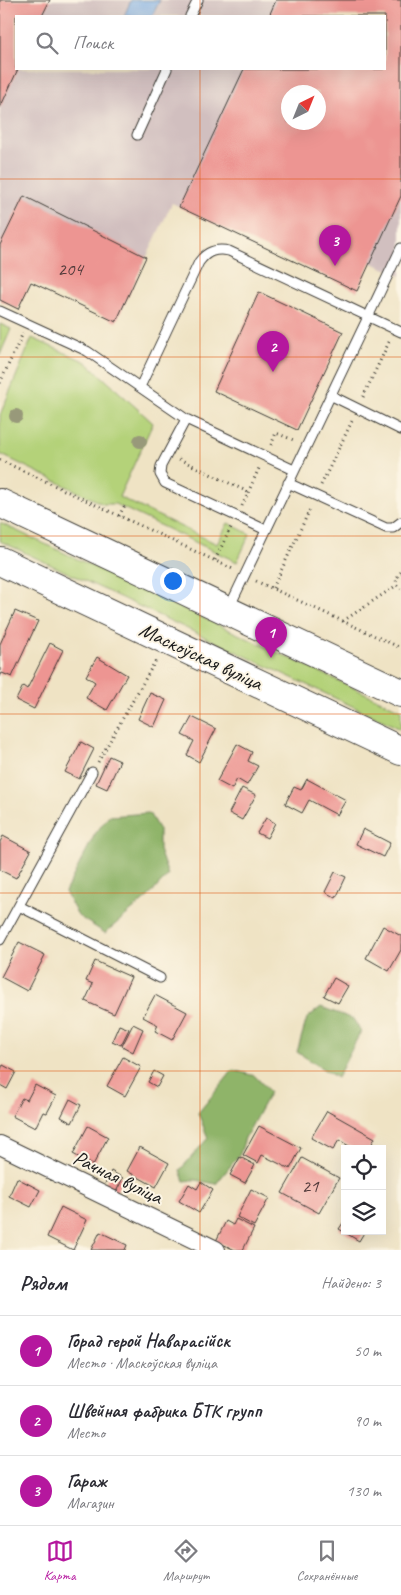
<!DOCTYPE html>
<html lang="ru">
<head>
<meta charset="utf-8">
<style>
	:root { --surface:#fff; --page:#f2f2f3; --text:#2b2b33; --muted:#7c7c81; --line:#e1e1e2; --accent:#b5179e }
	body { margin:0; font-family:Caveat,sans-serif; background:var(--page); color:var(--text) }
	.controls { position:absolute; right:15px; bottom:15px; display:grid; overflow:hidden; border-radius:0px; box-shadow:0 5px 20px #0002 }
	.controls button { width:45px; height:45px; display:grid; place-items:center; padding:0; border:0; border-bottom:1px solid var(--line); background:var(--surface); color:var(--text); font:25px sans-serif }
	.compass { position:absolute; left:281px; top:85px; width:45px; height:45px; border-radius:50%; background:var(--surface); box-shadow:0 5px 20px #0002; rotate:43deg }
	.you { position:absolute; left:172px; top:580px; width:18px; height:18px; margin:-12px; border:4px solid #fff; border-radius:50%; background:#1a73e8; box-shadow:0 0 0 8px #1a73e833 }
	.badge { display:grid; place-items:center; width:32px; height:32px; border-radius:50%; background:var(--accent); color:#fff; font-size:16px; font-weight:700 }
	.pin { position:absolute; translate:-50% -41px; filter:drop-shadow(0 1px 2px #0008) }
	.pin::after { content:''; position:absolute; top:26px; width:18px; height:15px; background:inherit; clip-path:polygon(0 0,100% 0,50% 100%) }
	.list { margin:0; padding:0; list-style:none }
	h2 { display:flex; justify-content:space-between; align-items:center; height:65px; margin:0; padding:0 20px; font-size:21px }
	h2 small { font-size:16px; font-weight:400; color:var(--muted) }
	.list li { display:grid; grid-template-columns:32px 1fr auto; gap:15px; align-items:center; box-sizing:border-box; height:70px; padding:0 20px; border-top:1px solid var(--line) }
	.list b { display:block; font-size:19px; white-space:nowrap }
	.list p { margin:0; font-size:16px; white-space:nowrap; color:var(--muted) }
	.list em { font-size:16px; font-style:normal; color:var(--muted) }
	.icon { flex:none; width:28px; height:28px; fill:none; stroke:currentColor; stroke-width:2; stroke-linecap:round; stroke-linejoin:round }
	.map { position:relative; flex:none; width:401px; height:1250px; overflow:hidden }
	.search { position:absolute; background:var(--surface); box-shadow:0 5px 20px #0002; left:15px; right:15px; top:15px; height:55px; display:flex; align-items:center; gap:12px; box-sizing:border-box; padding:0 18px; border-radius:0px; color:var(--muted); font-size:19px }
	.sheet { height:275px; background:var(--surface) }
	nav { display:flex; justify-content:space-around; align-items:center; box-sizing:border-box; height:70px; border-top:1px solid var(--line); background:var(--surface); font-size:14px; color:var(--muted) }
	nav a { display:grid; justify-items:center; gap:2px }
	nav .on { color:var(--accent) }
	.map>svg:first-child { display:block }
</style>
</head>
<body>
<div class="map">
<svg width="401" height="1250" viewBox="0 0 401 1250">
	<rect width="100%" height="100%" fill="#fcf5e5"/>
	<filter id="ink" filterUnits="userSpaceOnUse"><feTurbulence type="fractalNoise" baseFrequency=".02" numOctaves="2"/><feDisplacementMap in="SourceGraphic" scale="10" xChannelSelector="R" yChannelSelector="G"/><feConvolveMatrix kernelMatrix="1 2 1 2 8 2 1 2 1" color-interpolation-filters="sRGB"/></filter>
	<filter id="wash" filterUnits="userSpaceOnUse"><feTurbulence type="fractalNoise" baseFrequency=".0096" numOctaves="4" result="noise"/><feDisplacementMap in="SourceGraphic" scale="20" xChannelSelector="R" yChannelSelector="G"/><feGaussianBlur stdDeviation="1.12" result="paint"/><feColorMatrix in="noise" values="0 0 0 0 0 0 0 0 0 0 0 0 0 0 0 0 0 1.4 0 .05"/><feComposite in="paint" operator="in"/></filter>
	<g filter="url(#wash)">
		<rect width="100%" height="100%" fill="#efe3c4"/>
		<path fill="#d1bfbf" fill-rule="evenodd" d="M0,0H401V276L370,262L357,291L172,203L116,322L31,281L18,309L0,300ZM16,16H385V69H16ZM288,92H318V122H288Z"/>
		<path fill="#b4d279" stroke="#68774a" d="M0,324L11,329L0,355Z
			M32,338L86,362L153,423L119,497L217,544L228,523L250,534L237,562L115,504H103L0,454V415Z
			M0,523L401,710V729L0,541Z"/>
		<path fill="#8fb469" stroke="#566842" d="M149,813L159,830V850L168,875L149,896L105,933L78,916L65,892L95,834L109,816Z
			M321,1007L353,1019L361,1031L337,1078L297,1052L307,1018Z
			M233,1070L255,1076L270,1092L245,1138L240,1154L216,1184L195,1180L184,1181L180,1170L208,1138L198,1113Z"/>
		<path fill="#79abe5" stroke="#4a6480" d="M131,0H160L152,16H124Z"/>
		<g id="blocks">
			<path fill="#ed9592" fill-rule="evenodd" d="M0,0H50L42,16H16V69H18L0,108Z
				M276,0H401V196L357,291L179,207L244,69H385V16H269ZM288,92H318V122H288Z
				M24,196L146,257L116,322L31,282L18,309L0,300V245Z
				M259,292L343,332L297,430L214,391Z
				M15,611L38,621L12,677L2,673L0,677V644Z
				M50,643L63,650L34,709L16,700L23,686L27,689Z
				M97,657L127,675L107,710L86,698L95,682L86,676Z
				M150,693L166,700L154,727L138,719Z
				M192,717L216,729L199,762L187,755L194,741L182,735Z
				M81,742L94,749L79,779L65,772Z
				M237,744L252,752L248,761L258,766L247,785L237,779L232,789L217,781Z
				M109,756L120,761L107,789L96,784Z
				M307,779L346,800L337,815L309,800L302,813L285,804L294,787L301,790Z
				M242,788L256,795L242,820L229,813Z
				M266,818L275,823L267,838L257,833Z
				M363,829L390,843L383,857L356,844Z
				M3,836L31,851L16,878L0,870V842Z
				M335,872L346,877L336,898L325,892Z
				M383,926L401,936V950L389,971L366,958Z
				M19,942L45,955L27,991L1,977Z
				M95,961L131,977L114,1014L85,1001L93,984L86,981Z
				M334,978L348,986L338,1003L324,996Z
				M155,995L187,1012L172,1040L155,1031L158,1025L143,1017Z
				M133,1024L143,1029L133,1052L122,1046Z
				M119,1025L129,1029L121,1045L112,1041Z
				M123,1057L141,1067L125,1096L107,1086Z
				M3,1065L16,1072L7,1089L0,1085V1071Z
				M154,1071L163,1076L157,1087L148,1082Z
				M35,1085L56,1096L47,1113L43,1112L35,1128L12,1116L22,1098L27,1100Z
				M70,1099L81,1105L72,1123L61,1117Z
				M327,1111L375,1138L369,1149H354L339,1140L333,1150L311,1138Z
				M88,1126L108,1137L93,1165L73,1154Z
				M259,1126L301,1148L290,1169L262,1155L258,1163L243,1155Z
				M140,1147L169,1163L156,1187L127,1171Z
				M240,1157L255,1165L245,1183L230,1175Z
				M302,1158L339,1178L319,1213L282,1193Z
				M111,1171L123,1178L116,1192L104,1186Z
				M17,1178L40,1190L31,1207L9,1196Z
				M201,1182L213,1190L199,1213L179,1201L189,1184L197,1189Z
				M251,1189L269,1198L254,1226L237,1217Z
				M61,1207L87,1220L73,1250L47,1237Z
				M236,1219L254,1228L243,1250H235L216,1241L226,1221L233,1225Z
				M345,1220V1231H365L359,1241L339,1229Z
				M100,1232L127,1245L125,1250H91Z"/>
		</g>
	</g>
	<g filter="url(#ink)">
		<use href="#blocks" fill-opacity="0" stroke="#3c3a35" stroke-width="1"/>
		<g fill="none" stroke-linecap="round" stroke-linejoin="round">
			<g stroke="#3c3a35" stroke-width="11">
				<path id="service" d="M190,16L198,0
					M137,135L167,69
					M0,311L87,351L186,419
					M140,387L199,262C207,251 216,248 229,251L401,332
					M330,395L401,430
					M288,483L386,528H393L401,522
					M266,530L165,483L160,474L161,466L186,419L294,470
					M229,608L401,248
					M19,906L160,978
					M0,940L92,772"/>
			</g>
			<g stroke="#3c3a35" stroke-width="20">
				<path id="minor" d="M0,1145L216,1250"/>
			</g>
			<g stroke="#3c3a35" stroke-width="30">
				<path id="primary" d="M0,503L401,693
					M0,561L401,751"/>
			</g>
			<path stroke="#3c3a35" stroke-width="3" stroke-dasharray="1 4" stroke-linecap="butt" d="M0,383L23,333
				M363,397L390,340
				M271,445L276,433L296,441
				M179,459L248,492
				M0,460L235,570
				M321,485L353,419
				M242,506L260,466
				M119,516L125,505
				M215,560L231,527
				M401,572L396,579L397,585L401,589
				M256,581L401,648
				M273,588L311,507
				M343,621L397,585
				M98,762L156,660"/>
			<use href="#service" stroke="#fff" stroke-width="9"/>
			<use href="#minor" stroke="#fff" stroke-width="18"/>
			<use href="#primary" stroke="#fff" stroke-width="28"/>
		</g>
		<g fill="#98997a">
			<circle cx="16" cy="416" r="7"/>
			<circle cx="140" cy="441" r="7"/>
		</g>
	</g>
	<path fill="none" stroke="#de560d" stroke-width="1" stroke-opacity="0.55" d="M200,0V16M200,69V1250M0,179H401M0,357H401M0,536H401M0,714H401M0,893H401M0,1071H401"/>
	<g text-anchor="middle" dominant-baseline="central" stroke-width="4" stroke-linejoin="round" paint-order="stroke">
		<g font-size="19" fill="#503a3a">
			<text x="70" y="269">204</text>
			<text x="310" y="1186">21</text>
		</g>
		<g font-size="21" fill="#1c1c1c" stroke="#fcf5e5">
			<text transform="translate(201 656) rotate(25)">Маскоўская вуліца</text>
			<text transform="translate(118 1177) rotate(26)">Рачная вуліца</text>
		</g>
	</g>
</svg>
<div class="controls">
<button><svg class="icon" aria-label="locate" viewBox="0 0 24 24"><circle cx="12" cy="12" r="6"/><path d="M12 2v4M12 18v4M2 12h4M18 12h4"/></svg></button>
<button><svg class="icon" aria-label="layers" viewBox="0 0 24 24"><path d="M12 4l9 5-9 5-9-5zM3 14l9 5 9-5"/></svg></button>
</div>
<svg class="compass" viewBox="-18 -18 36 36"><path d="M0-13l5 13h-10z" fill="#e53935"/><path d="M0 13l5-13h-10z" fill="#7c7c81"/></svg>
<div class="you"></div>
<div class="pin badge" style="left:271px;top:658px">1</div>
<div class="pin badge" style="left:273px;top:372px">2</div>
<div class="pin badge" style="left:335px;top:266px">3</div>
<div class="search"><svg class="icon" aria-label="search" viewBox="0 0 24 24"><circle cx="10" cy="10" r="6"/><path d="M15 15l6 6"/></svg>Поиск</div>
</div>
<section class="sheet">
<h2>Рядом<small>Найдено: 3</small></h2>
<ul class="list">
<li><span class="badge">1</span><div><b>Горад герой Наварасійск</b><p>Место · Маскоўская вуліца</p></div><em>50 m</em></li>
<li><span class="badge">2</span><div><b>Швейная фабрика БТК групп</b><p>Место</p></div><em>90 m</em></li>
<li><span class="badge">3</span><div><b>Гараж</b><p>Магазин</p></div><em>130 m</em></li>
</ul>
</section>
<nav>
<a class="on"><svg class="icon" aria-label="map" viewBox="0 0 24 24"><path d="M3 6l6-2 6 2 6-2v14l-6 2-6-2-6 2zM9 4v14M15 6v14"/></svg>Карта</a>
<a><svg class="icon" aria-label="directions" viewBox="0 0 24 24"><path d="M12 3l9 9-9 9-9-9zM9 14v-3h6M13 9l2 2-2 2"/></svg>Маршрут</a>
<a><svg class="icon" aria-label="saved" viewBox="0 0 24 24"><path d="M7 4h10v16l-5-4-5 4z"/></svg>Сохранённые</a>
</nav>
</body>
</html>
